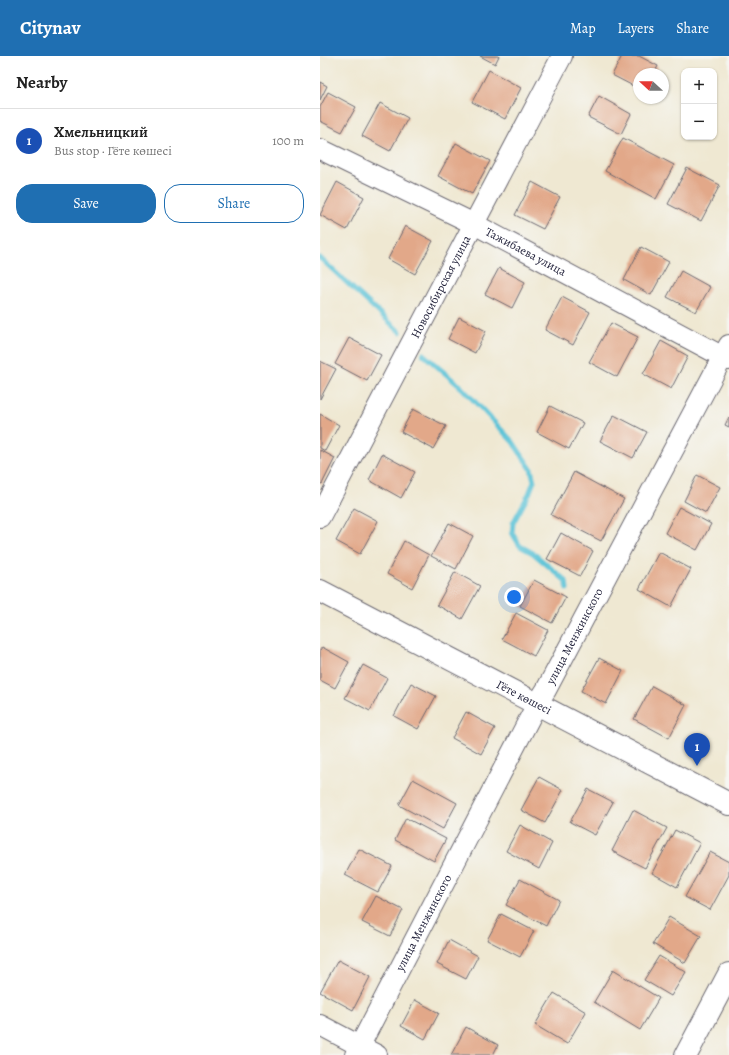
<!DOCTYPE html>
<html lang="en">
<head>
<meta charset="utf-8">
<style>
	:root { --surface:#fff; --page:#f2f2f2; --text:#222; --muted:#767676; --line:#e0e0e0; --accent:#1f6fb2 }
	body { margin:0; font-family:Alegreya,serif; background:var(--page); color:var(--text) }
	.controls { position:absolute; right:12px; top:12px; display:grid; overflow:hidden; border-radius:8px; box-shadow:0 1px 3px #0004 }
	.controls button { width:36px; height:36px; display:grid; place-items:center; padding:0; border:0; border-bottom:1px solid var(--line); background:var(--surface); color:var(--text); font:20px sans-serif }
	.compass { position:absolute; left:313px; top:12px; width:36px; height:36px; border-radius:50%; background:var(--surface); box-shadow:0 1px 3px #0004; rotate:291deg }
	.you { position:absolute; left:194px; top:541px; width:14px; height:14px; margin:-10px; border:3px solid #fff; border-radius:50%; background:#1a73e8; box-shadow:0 0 0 6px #1a73e833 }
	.badge { display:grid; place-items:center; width:26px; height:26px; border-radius:50%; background:var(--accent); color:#fff; font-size:13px; font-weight:700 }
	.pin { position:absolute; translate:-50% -33px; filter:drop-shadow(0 1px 2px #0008) }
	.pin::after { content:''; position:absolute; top:21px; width:14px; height:12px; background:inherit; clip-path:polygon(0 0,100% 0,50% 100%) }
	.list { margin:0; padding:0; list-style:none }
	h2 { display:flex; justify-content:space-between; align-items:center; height:52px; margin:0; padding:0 16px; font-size:17px }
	h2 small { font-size:13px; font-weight:400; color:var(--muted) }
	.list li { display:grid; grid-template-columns:26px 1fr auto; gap:12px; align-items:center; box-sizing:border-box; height:64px; padding:0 16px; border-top:1px solid var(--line) }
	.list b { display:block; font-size:15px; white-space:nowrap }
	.list p { margin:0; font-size:13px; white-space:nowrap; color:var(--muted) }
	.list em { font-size:13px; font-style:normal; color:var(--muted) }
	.actions { display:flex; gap:8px; padding:12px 16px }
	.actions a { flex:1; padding:9px 0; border:1px solid var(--accent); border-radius:16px; text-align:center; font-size:14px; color:var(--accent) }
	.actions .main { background:var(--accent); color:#fff }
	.map { position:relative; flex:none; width:409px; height:999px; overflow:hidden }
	header { display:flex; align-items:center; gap:24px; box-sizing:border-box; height:56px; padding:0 20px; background:var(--accent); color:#fff }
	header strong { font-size:19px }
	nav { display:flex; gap:22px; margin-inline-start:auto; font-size:14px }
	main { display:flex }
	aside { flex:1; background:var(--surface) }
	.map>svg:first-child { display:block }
</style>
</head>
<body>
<header>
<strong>Citynav</strong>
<nav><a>Map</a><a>Layers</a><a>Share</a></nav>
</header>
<main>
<aside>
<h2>Nearby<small></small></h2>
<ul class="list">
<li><span class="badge" style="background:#1a4fb4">1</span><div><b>Хмельницкий</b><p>Bus stop · Гёте көшесі</p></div><em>100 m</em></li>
</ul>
<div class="actions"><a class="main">Save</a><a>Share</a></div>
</aside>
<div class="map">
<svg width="409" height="999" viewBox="0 0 409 999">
	<rect width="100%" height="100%" fill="#f6f6f2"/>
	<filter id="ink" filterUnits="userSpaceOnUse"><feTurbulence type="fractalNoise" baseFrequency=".025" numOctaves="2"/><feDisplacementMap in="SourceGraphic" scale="8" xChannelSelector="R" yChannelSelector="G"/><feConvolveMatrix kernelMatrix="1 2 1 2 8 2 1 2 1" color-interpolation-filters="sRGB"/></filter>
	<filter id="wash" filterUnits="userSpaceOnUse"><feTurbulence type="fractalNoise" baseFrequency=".012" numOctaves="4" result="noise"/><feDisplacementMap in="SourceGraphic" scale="16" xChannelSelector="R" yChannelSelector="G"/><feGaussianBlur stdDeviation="0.9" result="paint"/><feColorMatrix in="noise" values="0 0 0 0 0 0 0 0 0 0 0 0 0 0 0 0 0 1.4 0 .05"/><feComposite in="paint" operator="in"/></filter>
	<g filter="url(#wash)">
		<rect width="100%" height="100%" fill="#efe8d2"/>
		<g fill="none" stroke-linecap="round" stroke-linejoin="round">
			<path stroke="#5bc3d7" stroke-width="5" d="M0,202L80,276
				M103,298L142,332L193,386L211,413L214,425L209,438L193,467L192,477L200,490L213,497L246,525L247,533"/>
		</g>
		<g id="blocks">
			<path fill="#e2a889" d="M160,0H179L175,8Z
				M302,0H319L338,10L334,18H319V33L292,19Z
				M169,14L201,32L185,63L152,46Z
				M0,26L7,30L0,44Z
				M8,36L36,51L22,76L0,65V51Z
				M279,40L311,58L301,78L268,61Z
				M60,47L88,62L70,95L42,80Z
				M303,82L354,109L336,143L285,115Z
				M136,87L170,105L152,138L118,120Z
				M367,112L400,129L381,165L348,148Z
				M17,126L44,141L27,174L0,159Z
				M212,126L240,141L223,173L195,159Z
				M85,170L113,185L95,218L68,203Z
				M321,191L349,206L331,239L304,224Z
				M179,212L205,226L192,252L165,238Z
				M361,215L390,231L376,256L347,241Z
				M242,241L270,256L253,289L225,274Z
				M139,261L166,275L155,297L128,283Z
				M291,267L318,281L297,321L269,306Z
				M29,282L61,299L47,325L15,308Z
				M341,285L368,300L351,333L323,318Z
				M0,305L16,313L0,343Z
				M230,350L263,367L249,393L217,376Z
				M93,353L126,370L113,393L81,376Z
				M0,358L19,369L5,395L0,392Z
				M294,359L327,376L313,402L280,385Z
				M409,361V371L405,369Z
				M0,394L15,402L2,428L0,427Z
				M62,398L95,416L81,442L49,424Z
				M254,416L304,443L281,485L231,459Z
				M377,419L400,431L386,457L364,445Z
				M359,451L391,468L377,494L345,477Z
				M34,452L58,465L40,498L16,485Z
				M129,467L153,480L136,513L111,500Z
				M241,477L273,495L260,520L227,503Z
				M84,485L109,499L92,532L67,518Z
				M339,496L371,513L351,551L319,533Z
				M135,516L160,530L142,563L117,549Z
				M214,524L246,541L232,567L200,550Z
				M196,557L228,574L214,600L182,583Z
				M2,591L29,606L15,632L0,624V594Z
				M279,602L303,615L286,648L261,635Z
				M43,609L67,622L50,655L25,642Z
				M91,627L116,640L98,673L74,660Z
				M332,630L366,649L349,682L314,663Z
				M146,656L175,672L161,698L132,682Z
				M219,721L243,734L225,767L201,754Z
				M93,723L137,747L123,773L79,749Z
				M268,733L293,746L275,779L250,766Z
				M313,754L347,772L325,812L292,795Z
				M86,762L126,783L114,805L75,784Z
				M200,769L232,787L219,813L186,795Z
				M355,774L380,787L357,831L332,817Z
				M39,793L72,810L58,836L25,819Z
				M390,796L409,806V819L390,854L365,841Z
				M200,823L239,844L226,870L186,849Z
				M56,840L83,854L70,880L42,866Z
				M181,858L214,875L200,901L167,884Z
				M349,861L381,880L365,907L333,888Z
				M129,884L158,900L146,923L117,908Z
				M339,900L366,916L351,940L324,924Z
				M18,904L50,921L33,954L0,936Z
				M293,914L339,942L320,974L274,946Z
				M234,937L266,956L247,988L215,969Z
				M95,944L119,957L105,983L81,970Z
				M146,971L178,989L173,999H131Z"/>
		</g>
	</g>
	<g filter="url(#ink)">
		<use href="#blocks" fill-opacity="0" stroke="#6a6770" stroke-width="1"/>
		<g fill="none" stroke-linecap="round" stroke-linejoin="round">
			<g stroke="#6a6770" stroke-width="22">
				<g id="minor">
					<path id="s1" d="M0,93L154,168L409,304"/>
					<path id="s2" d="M0,461L242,0"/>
					<path d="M0,969L57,999"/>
					<path id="s3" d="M35,999L217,648L226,634L409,289"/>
				</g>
			</g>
			<g stroke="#6a6770" stroke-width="24">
				<g id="secondary">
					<path id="s4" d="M0,535L409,748"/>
				</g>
			</g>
			<g stroke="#6a6770" stroke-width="24">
				<path id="primary" d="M366,999L409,918"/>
			</g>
			<use href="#minor" stroke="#fff" stroke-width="20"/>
			<use href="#secondary" stroke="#fff" stroke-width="22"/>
			<use href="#primary" stroke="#fff" stroke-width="22"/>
		</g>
	</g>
	<g text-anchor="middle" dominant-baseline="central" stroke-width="3.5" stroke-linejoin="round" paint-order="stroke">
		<g font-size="12" fill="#22223b" stroke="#f6f6f2">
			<text stroke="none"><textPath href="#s1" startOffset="230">Тажибаева улица</textPath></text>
			<text stroke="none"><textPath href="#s2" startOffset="260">Новосибирская улица</textPath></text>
			<text stroke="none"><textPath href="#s3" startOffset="473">улица Менжинского</textPath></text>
			<text stroke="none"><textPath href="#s4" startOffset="230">Гёте көшесі</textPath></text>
			<text stroke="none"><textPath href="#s3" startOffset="149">улица Менжинского</textPath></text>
		</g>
	</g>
</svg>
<div class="controls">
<button>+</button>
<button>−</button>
</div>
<svg class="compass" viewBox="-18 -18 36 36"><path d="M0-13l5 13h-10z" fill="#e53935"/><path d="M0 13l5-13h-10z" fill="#767676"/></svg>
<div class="you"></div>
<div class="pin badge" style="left:377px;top:710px;background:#1a4fb4">1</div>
</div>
</main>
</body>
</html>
